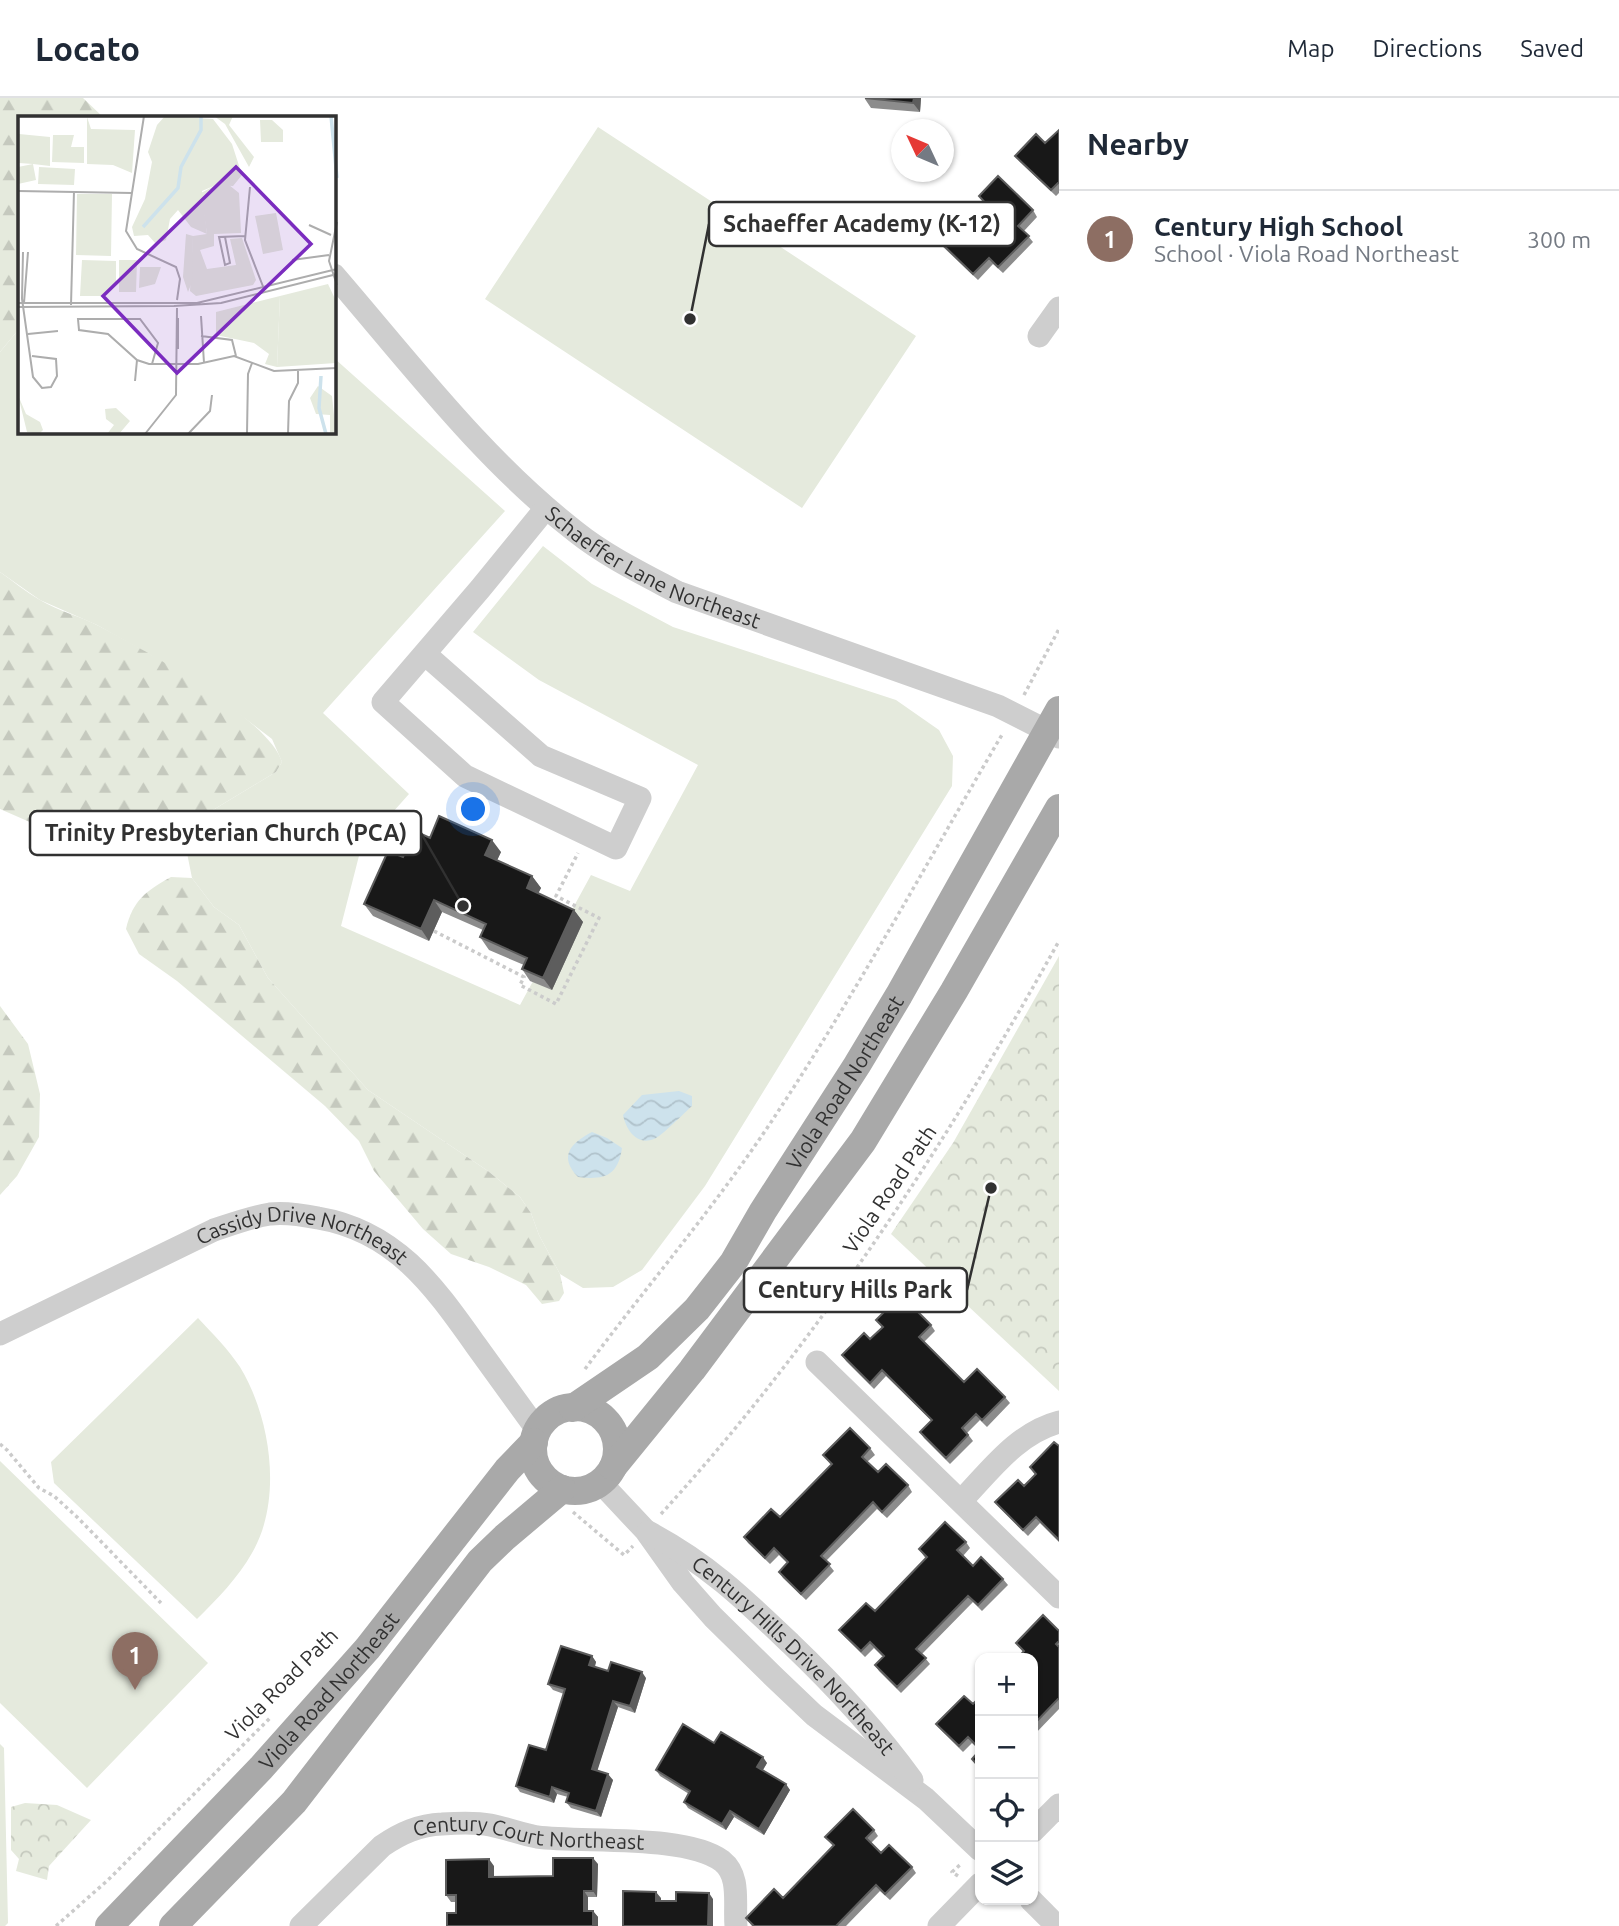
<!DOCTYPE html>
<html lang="en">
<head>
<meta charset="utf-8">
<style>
	:root { --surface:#fff; --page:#f2f2f3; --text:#1f2937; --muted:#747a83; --line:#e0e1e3; --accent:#df3c51 }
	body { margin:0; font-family:Ubuntu,sans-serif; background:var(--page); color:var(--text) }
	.controls { position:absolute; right:21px; bottom:21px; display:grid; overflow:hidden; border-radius:14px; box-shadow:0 2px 5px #0004 }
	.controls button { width:63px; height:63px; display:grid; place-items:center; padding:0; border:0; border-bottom:2px solid var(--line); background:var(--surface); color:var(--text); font:35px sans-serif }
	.compass { position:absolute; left:891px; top:21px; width:63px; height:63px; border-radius:50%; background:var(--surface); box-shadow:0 2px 5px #0004; rotate:314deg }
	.you { position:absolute; left:474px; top:712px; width:24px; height:24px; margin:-18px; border:5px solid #fff; border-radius:50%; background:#1a73e8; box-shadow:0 0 0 10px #1a73e833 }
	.badge { display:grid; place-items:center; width:46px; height:46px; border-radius:50%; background:var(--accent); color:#fff; font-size:23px; font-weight:700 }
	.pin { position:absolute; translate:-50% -58px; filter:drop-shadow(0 2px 4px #0008) }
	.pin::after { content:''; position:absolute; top:37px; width:24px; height:21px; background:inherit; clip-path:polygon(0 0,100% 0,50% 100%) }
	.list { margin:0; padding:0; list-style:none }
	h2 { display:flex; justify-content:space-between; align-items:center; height:91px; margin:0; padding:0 28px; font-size:30px }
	h2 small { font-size:23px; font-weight:400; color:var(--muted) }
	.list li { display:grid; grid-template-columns:46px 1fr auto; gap:21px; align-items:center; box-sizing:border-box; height:98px; padding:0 28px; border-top:2px solid var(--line) }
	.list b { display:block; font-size:26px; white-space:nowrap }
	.list p { margin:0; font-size:23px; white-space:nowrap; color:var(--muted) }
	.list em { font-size:23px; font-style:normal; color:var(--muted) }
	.icon { flex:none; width:38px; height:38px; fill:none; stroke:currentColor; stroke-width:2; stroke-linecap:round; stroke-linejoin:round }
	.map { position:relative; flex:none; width:1059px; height:1828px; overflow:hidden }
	header { display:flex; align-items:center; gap:42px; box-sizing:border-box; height:98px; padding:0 35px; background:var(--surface); border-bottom:2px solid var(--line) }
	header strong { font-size:33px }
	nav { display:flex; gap:38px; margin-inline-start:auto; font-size:24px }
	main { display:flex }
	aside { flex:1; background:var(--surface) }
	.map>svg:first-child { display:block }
</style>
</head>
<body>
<header>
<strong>Locato</strong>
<nav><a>Map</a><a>Directions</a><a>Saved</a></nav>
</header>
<main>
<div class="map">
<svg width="1059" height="1828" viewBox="0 0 1059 1828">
	<defs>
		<pattern id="forest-firs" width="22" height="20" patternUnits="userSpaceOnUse" patternTransform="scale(1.75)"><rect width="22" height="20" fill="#e5eadd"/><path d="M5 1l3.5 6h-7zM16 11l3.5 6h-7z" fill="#c5c9be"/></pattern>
		<pattern id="park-crowns" width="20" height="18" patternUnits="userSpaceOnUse" patternTransform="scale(1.75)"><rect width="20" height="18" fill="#e5eadd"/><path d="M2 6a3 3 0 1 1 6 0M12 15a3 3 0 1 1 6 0" fill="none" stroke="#c5c9be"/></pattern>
		<pattern id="water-waves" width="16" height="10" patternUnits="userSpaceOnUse" patternTransform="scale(1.75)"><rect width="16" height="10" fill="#cde2ec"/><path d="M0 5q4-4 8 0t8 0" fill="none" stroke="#b0c2cb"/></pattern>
	</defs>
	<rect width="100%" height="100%" fill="#fff"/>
	<path fill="#e5eadd" d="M598,29L916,238L802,410L485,201Z
		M19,231V334H334V260L505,413L323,615L409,696L361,750L341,828L520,907L591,777L630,793L698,667L539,582L473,534L543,448L592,486L673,529L896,602L939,632L953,658L952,688L705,1088L642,1172L613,1189L583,1190L560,1176L539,1137L531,1115L520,1099L488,1073L368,992L268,880L239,827L214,809L192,780L187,755L213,712L276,674L282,664L272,641L230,609L149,556L97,527L40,502L0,474V254Z
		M198,1220C213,1236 228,1251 240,1269C271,1320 283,1402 252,1455C238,1480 217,1501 197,1521L54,1385L51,1364Z
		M0,1363L208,1565L87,1690L0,1605Z
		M0,1646L4,1650L8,1825L5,1828H0Z"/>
	<path fill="url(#forest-firs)" d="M0,0H83L103,19H19V231L0,254Z
		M0,474C13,483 26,494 40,502C58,513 80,518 99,528C141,550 269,620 282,664L276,674L213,712L172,723L115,734L48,732L0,711Z
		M171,779L192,780L214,809L239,827L268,880L368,992L488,1073L520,1099L531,1115L539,1137L560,1176L564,1195L559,1203L542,1206L526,1187L489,1169L451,1156L423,1131L374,1073L359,1043L325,1008L177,883L139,856L126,831C133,802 146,793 171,779Z
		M0,908L28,946L40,996L39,1039L17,1078L0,1097Z"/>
	<path fill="url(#park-crowns)" d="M1059,858V1293L891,1136L953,1045Z
		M25,1705L57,1707L91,1722L49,1768L47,1782L16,1773L19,1761L11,1752V1709Z"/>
	<path fill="url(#water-waves)" d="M679,993L692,998V1008C684,1015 662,1038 654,1041C636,1048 626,1031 623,1017L642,997Z
		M592,1034L607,1040L622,1050C618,1079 603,1082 578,1079C558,1058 571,1045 592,1034Z"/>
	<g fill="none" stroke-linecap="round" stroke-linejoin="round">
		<path stroke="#cbcbcb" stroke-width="3.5" stroke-dasharray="3.5 3.5" stroke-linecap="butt" d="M1024,597L1059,531
			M434,833L524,879L520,887L556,906L599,820L556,798L578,755
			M585,1271C649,1185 720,1103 779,1012C859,890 929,761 1003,635
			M0,1346L7,1352L39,1390L54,1398L77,1419L161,1505
			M573,1414L624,1457L633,1448
			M661,1416C818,1244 946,1046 1059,843
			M1033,1762V1764
			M958,1778L952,1774L962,1765
			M56,1828L108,1782L270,1620"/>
		<g stroke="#cecece" stroke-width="23">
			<path id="s1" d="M334,177C410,265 483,362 576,434C606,458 643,476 677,494L998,608L1059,639"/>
			<path d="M1039,238L1059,210"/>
			<path d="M425,556L541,658L640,700L616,750L465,678L383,604L480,491L546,410"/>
			<path id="s2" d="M0,1236L214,1132C232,1126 251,1119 270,1116C286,1114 303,1117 318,1120C395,1133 433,1187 475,1246C496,1275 517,1304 538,1333"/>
			<path d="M817,1264L1059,1499"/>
			<path d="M600,1384L646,1433L683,1485L713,1519L773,1578L814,1617L926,1701L980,1752"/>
			<path d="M961,1403C990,1373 1017,1335 1059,1324"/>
			<path id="s3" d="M648,1434C708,1466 743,1500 791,1546C835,1588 876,1632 912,1682"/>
			<path d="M1033,1733L1059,1707"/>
			<path d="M1031,1802L1057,1828"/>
			<path id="s4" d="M301,1828L382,1748C401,1735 419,1727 442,1726C457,1725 475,1724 490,1727C506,1730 521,1736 537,1739C583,1745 686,1736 722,1763C741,1778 734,1806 736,1828"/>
			<path d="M939,1828L980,1786"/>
		</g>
		<g stroke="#a9a9a9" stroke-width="28">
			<circle cx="575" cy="1351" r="42"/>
			<path id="s5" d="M573,1310L648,1259L697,1211L733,1165L763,1113L857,967L899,897L1059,612"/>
			<path d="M613,1369L692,1272L863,1043L954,893L1059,710"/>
			<path id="s6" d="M109,1828L261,1670L367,1551L507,1372L534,1344"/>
			<path d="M173,1828L294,1704L480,1463L505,1439L562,1391"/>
		</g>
	</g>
	<path fill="#8c8c8c" d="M921,0L920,14L871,10L865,1Z
		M1059,32V95L1056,98L1020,64L1015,58L1045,45Z
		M979,98L1033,112L1037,119L1024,133L1033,144L1003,175L993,166L978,182L941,147L937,141L967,128L987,109Z
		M430,740L501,754L497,762L532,778L541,790L538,795L574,812L583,824L552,892L530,883L522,871L524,867L489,852L480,839L483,832L442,814L429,843L373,818L364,806L403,759Z
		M876,1222L931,1227L935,1233L924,1244L964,1284L1005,1299L1010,1305L987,1329L980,1322L967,1335L973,1343L950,1366L924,1340L920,1334L932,1323L886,1278L874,1291L846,1263L842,1257L870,1241L882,1229Z
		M1059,1348V1444L1040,1425L1028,1438L1000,1410L995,1404L1024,1388L1035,1376L1030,1369Z
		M870,1350L875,1357L867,1364L878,1374L908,1387L912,1394L887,1420L877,1411L826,1463L834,1473L806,1502L783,1480L779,1474L787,1465L779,1457L770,1466L748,1445L744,1439L780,1419L831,1367L823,1357Z
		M966,1444L970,1450L963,1458L973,1468L1003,1481L1008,1487L982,1513L973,1504L922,1556L930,1566L901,1595L879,1573L875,1567L883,1559L874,1550L865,1559L844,1538L839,1532L875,1513L926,1461L919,1451Z
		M1059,1533V1611L1033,1638V1560L1023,1554L1016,1545Z
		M592,1558L596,1564L595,1569L608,1573L646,1580L635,1615L618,1609L597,1672L613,1682L601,1719L571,1710L566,1704L568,1699L557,1696L554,1705L520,1694L516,1688L546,1652L564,1596L553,1592L548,1586Z
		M980,1599V1671L972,1661L980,1653L972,1645L963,1654L941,1632L936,1626L973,1606Z
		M714,1645L767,1665L763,1672L790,1692L764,1737L734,1719L726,1732L688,1710L684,1704L689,1696L660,1678L656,1672Z
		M874,1732L878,1738L871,1745L881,1755L912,1769L916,1775L890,1802L880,1793L846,1828H752L746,1820L783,1800L833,1748L825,1739Z
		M598,1766L597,1799H588V1813H593L598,1819V1828H447L456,1815V1804H451L446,1797L494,1768V1779L553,1778Z"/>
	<path fill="#5d5d5d" d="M914,0H921L920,14L913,5Z
		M492,742L501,754L494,769L485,757Z
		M532,778L541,790L535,802L527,790Z
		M434,802L442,814L429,843L421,831Z
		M574,812L583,824L552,892L543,880Z
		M592,1558L596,1564L593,1573L589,1567Z
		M642,1574L646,1580L635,1615L630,1608Z
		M613,1603L618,1609L596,1677L592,1671Z
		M763,1659L767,1665L761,1675L757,1669Z
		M608,1676L613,1682L601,1719L596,1713Z
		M786,1686L790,1692L764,1737L759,1731Z
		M552,1689L557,1696L554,1705L550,1699Z
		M730,1713L734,1719L726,1732L722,1726Z
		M593,1760L598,1766L597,1799L593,1793Z
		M489,1761L494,1768V1785L489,1779Z
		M584,1793L588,1799V1819L584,1813Z
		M656,1794L661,1800V1810L656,1803Z
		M709,1795L713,1801V1828H708Z
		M593,1813L598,1819V1828H593Z"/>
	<path fill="#181818" stroke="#5d5d5d" stroke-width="2" d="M865,0H914L913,5Z
		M1059,32V84L1051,92L1015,58L1036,36L1045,45Z
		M998,78L1033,112L1018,128L1029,138L998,169L989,160L973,176L937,141L958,119L967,128L988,108L979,98Z
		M439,718L492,742L485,757L532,778L527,790L574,812L543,880L522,871L527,860L480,839L486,826L434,802L421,831L364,806L388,753L403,759L415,733L430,740Z
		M901,1197L931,1227L919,1239L964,1284L977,1271L1005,1299L982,1322L976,1316L962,1330L968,1337L946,1360L920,1334L932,1322L882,1272L870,1285L842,1257L864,1235L870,1241L883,1229L876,1222Z
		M850,1330L870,1350L862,1359L878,1374L886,1366L908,1387L882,1414L873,1404L821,1458L830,1466L801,1496L779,1474L788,1464L774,1450L765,1460L744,1439L771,1411L780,1419L832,1366L823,1357Z
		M1054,1344L1059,1348V1442L1036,1419L1023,1432L995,1404L1018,1382L1024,1388L1036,1376L1030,1369Z
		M945,1424L966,1444L957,1452L973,1468L981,1459L1003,1481L978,1507L968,1498L916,1551L926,1560L897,1589L875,1567L884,1558L870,1544L861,1553L839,1532L866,1505L875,1513L927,1459L919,1451Z
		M1043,1517L1059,1533V1543L1056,1546L1059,1549V1600L1033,1627V1560H1018L1024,1553L1016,1545Z
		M561,1548L592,1558L589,1567L608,1573L611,1564L642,1574L630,1608L613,1603L592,1671L608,1676L596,1713L566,1704L569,1695L552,1689L550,1699L516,1688L529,1647L546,1652L565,1591L548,1586Z
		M964,1598L973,1606L980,1599V1651L968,1639L959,1648L936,1626Z
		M683,1626L714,1645L721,1634L763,1659L757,1669L786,1686L759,1731L730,1713L722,1726L684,1704L690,1693L656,1672Z
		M980,1652V1670L972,1661Z
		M853,1711L874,1732L866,1740L881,1755L889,1747L912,1769L885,1796L876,1787L836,1828H754L746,1820L774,1791L783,1800L834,1747L825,1739Z
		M553,1760H593V1793H584V1813H593V1828H447V1815H456V1797H446V1762L489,1761V1779L553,1778Z
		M623,1793L656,1794V1803H676V1794L709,1795L708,1828H623Z"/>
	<g text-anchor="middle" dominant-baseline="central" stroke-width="7" stroke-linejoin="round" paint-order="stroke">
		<g font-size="21" fill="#313131" stroke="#fff">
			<text stroke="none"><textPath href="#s1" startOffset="439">Schaeffer Lane Northeast</textPath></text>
			<text stroke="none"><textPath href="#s5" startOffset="430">Viola Road Northeast</textPath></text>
			<text transform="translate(889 1091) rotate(-56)">Viola Road Path</text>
			<text stroke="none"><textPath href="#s2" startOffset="331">Cassidy Drive Northeast</textPath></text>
			<text stroke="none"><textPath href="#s3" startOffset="192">Century Hills Drive Northeast</textPath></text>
			<text transform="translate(281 1586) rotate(-45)">Viola Road Path</text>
			<text stroke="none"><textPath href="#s6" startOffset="322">Viola Road Northeast</textPath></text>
			<text stroke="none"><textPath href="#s4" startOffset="266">Century Court Northeast</textPath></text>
		</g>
	</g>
	<g transform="translate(18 18)">
		<rect width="318" height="318" fill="#fff"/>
		<path d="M242,4H254L265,14V26H243ZM1,18L32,21V50L15,48L18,64L0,68V51L15,48L1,47ZM56,19L53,31H66V47L34,46L35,19ZM21,51L57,53L56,69L20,68ZM198,69H211L221,77L223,117L196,118V130L182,134L189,153L218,149L212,123L224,122L238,164L235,169L178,180L172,175L175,120L189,118L183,77ZM59,78H94L93,140L58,139ZM258,97L265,134L245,138L237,100ZM64,144L98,145V167L85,180H62ZM101,144H119L118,176H101ZM143,151L137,168L121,172L122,151ZM310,168L318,185V247L259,251L262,180Z" fill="#e5eadd"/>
		<path d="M147,0L195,3L214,28L224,59L215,70L198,69L184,75L189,118L173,111L160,94L152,103L148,124L138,128L130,119L116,120L114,111L127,83L134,46L130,36L139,9ZM196,0H215L211,9L236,41L231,51L207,8ZM168,118L175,120L174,166L170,176L165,161ZM300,270L314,280L318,318H312V299L298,298L292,282ZM0,279L8,298L22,306L25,314L21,318L9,316ZM98,292L112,305L101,318H89L96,309L88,303L87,293Z" fill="#e5eadd"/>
		<path d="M69,1L73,13L117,14L114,57L95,49L69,48ZM262,180L259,251L247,248L251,238L236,227L198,219V196Z" fill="#e5eadd"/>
		<path fill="none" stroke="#cde2ec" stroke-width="3.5" d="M313,0L319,62M125,111L160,72L163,51L183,14V0M303,260L301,292L308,318"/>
		<path fill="none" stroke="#adadad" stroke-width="2" d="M126,0L108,115L119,133L158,151L162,163L159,184M232,71L227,124L246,173M0,75L114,77M319,106L311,145L319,169M291,109L313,119M207,121L212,147L207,149L201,121L227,120M5,136L4,183L15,261L24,272L33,271L39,260L38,243L14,240M274,144L311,139M0,187H179L319,153M6,187L10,136M53,189L56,75M156,190L203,187L319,158M0,191L156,190M183,200L186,247M160,202V233M10,218L40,215M183,220L214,224L218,240M134,248L140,227L122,203H60L61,214L90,218L119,244L131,248H180L216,240L256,255L319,252M117,265L119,244M229,317L230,258L234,247M127,318L158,279L159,192M170,318L192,295L194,279M270,318L271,285L280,267V254"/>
		<path fill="#7b2cbf" fill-opacity="0.15" stroke="#7b2cbf" stroke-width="3.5" d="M218,51L293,128L159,257L85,180Z"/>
		<rect width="318" height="318" fill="none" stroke="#313131" stroke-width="3.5"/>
	</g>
	<path fill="none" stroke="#313131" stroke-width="2.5" d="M690 221L709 126M463 808L421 735M991 1090L967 1192"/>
	<g fill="#313131" stroke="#fff" stroke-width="2.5">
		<circle cx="690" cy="221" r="7"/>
		<circle cx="463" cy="808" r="7"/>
		<circle cx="991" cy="1090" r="7"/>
	</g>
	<g fill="#fff" stroke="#313131" stroke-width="2.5">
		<rect x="709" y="104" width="306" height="44" rx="7"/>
		<rect x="30" y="713" width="391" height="44" rx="7"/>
		<rect x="744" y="1170" width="223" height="44" rx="7"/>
	</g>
	<g font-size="23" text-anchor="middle" font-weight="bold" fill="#313131">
		<text x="862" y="134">Schaeffer Academy (K-12)</text>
		<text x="226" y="743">Trinity Presbyterian Church (PCA)</text>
		<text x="855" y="1200">Century Hills Park</text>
	</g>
</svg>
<div class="controls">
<button>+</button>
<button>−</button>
<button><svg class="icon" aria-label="locate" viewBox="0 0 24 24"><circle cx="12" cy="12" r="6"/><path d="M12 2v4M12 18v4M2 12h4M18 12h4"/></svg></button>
<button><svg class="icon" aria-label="layers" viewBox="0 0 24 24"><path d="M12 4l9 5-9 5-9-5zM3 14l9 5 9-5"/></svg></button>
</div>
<svg class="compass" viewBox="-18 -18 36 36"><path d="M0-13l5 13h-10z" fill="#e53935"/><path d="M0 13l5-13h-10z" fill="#747a83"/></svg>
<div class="you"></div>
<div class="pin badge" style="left:135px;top:1592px;background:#8d6e63">1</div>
</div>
<aside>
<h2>Nearby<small></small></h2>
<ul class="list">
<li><span class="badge" style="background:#8d6e63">1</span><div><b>Century High School</b><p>School · Viola Road Northeast</p></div><em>300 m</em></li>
</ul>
</aside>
</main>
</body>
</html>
